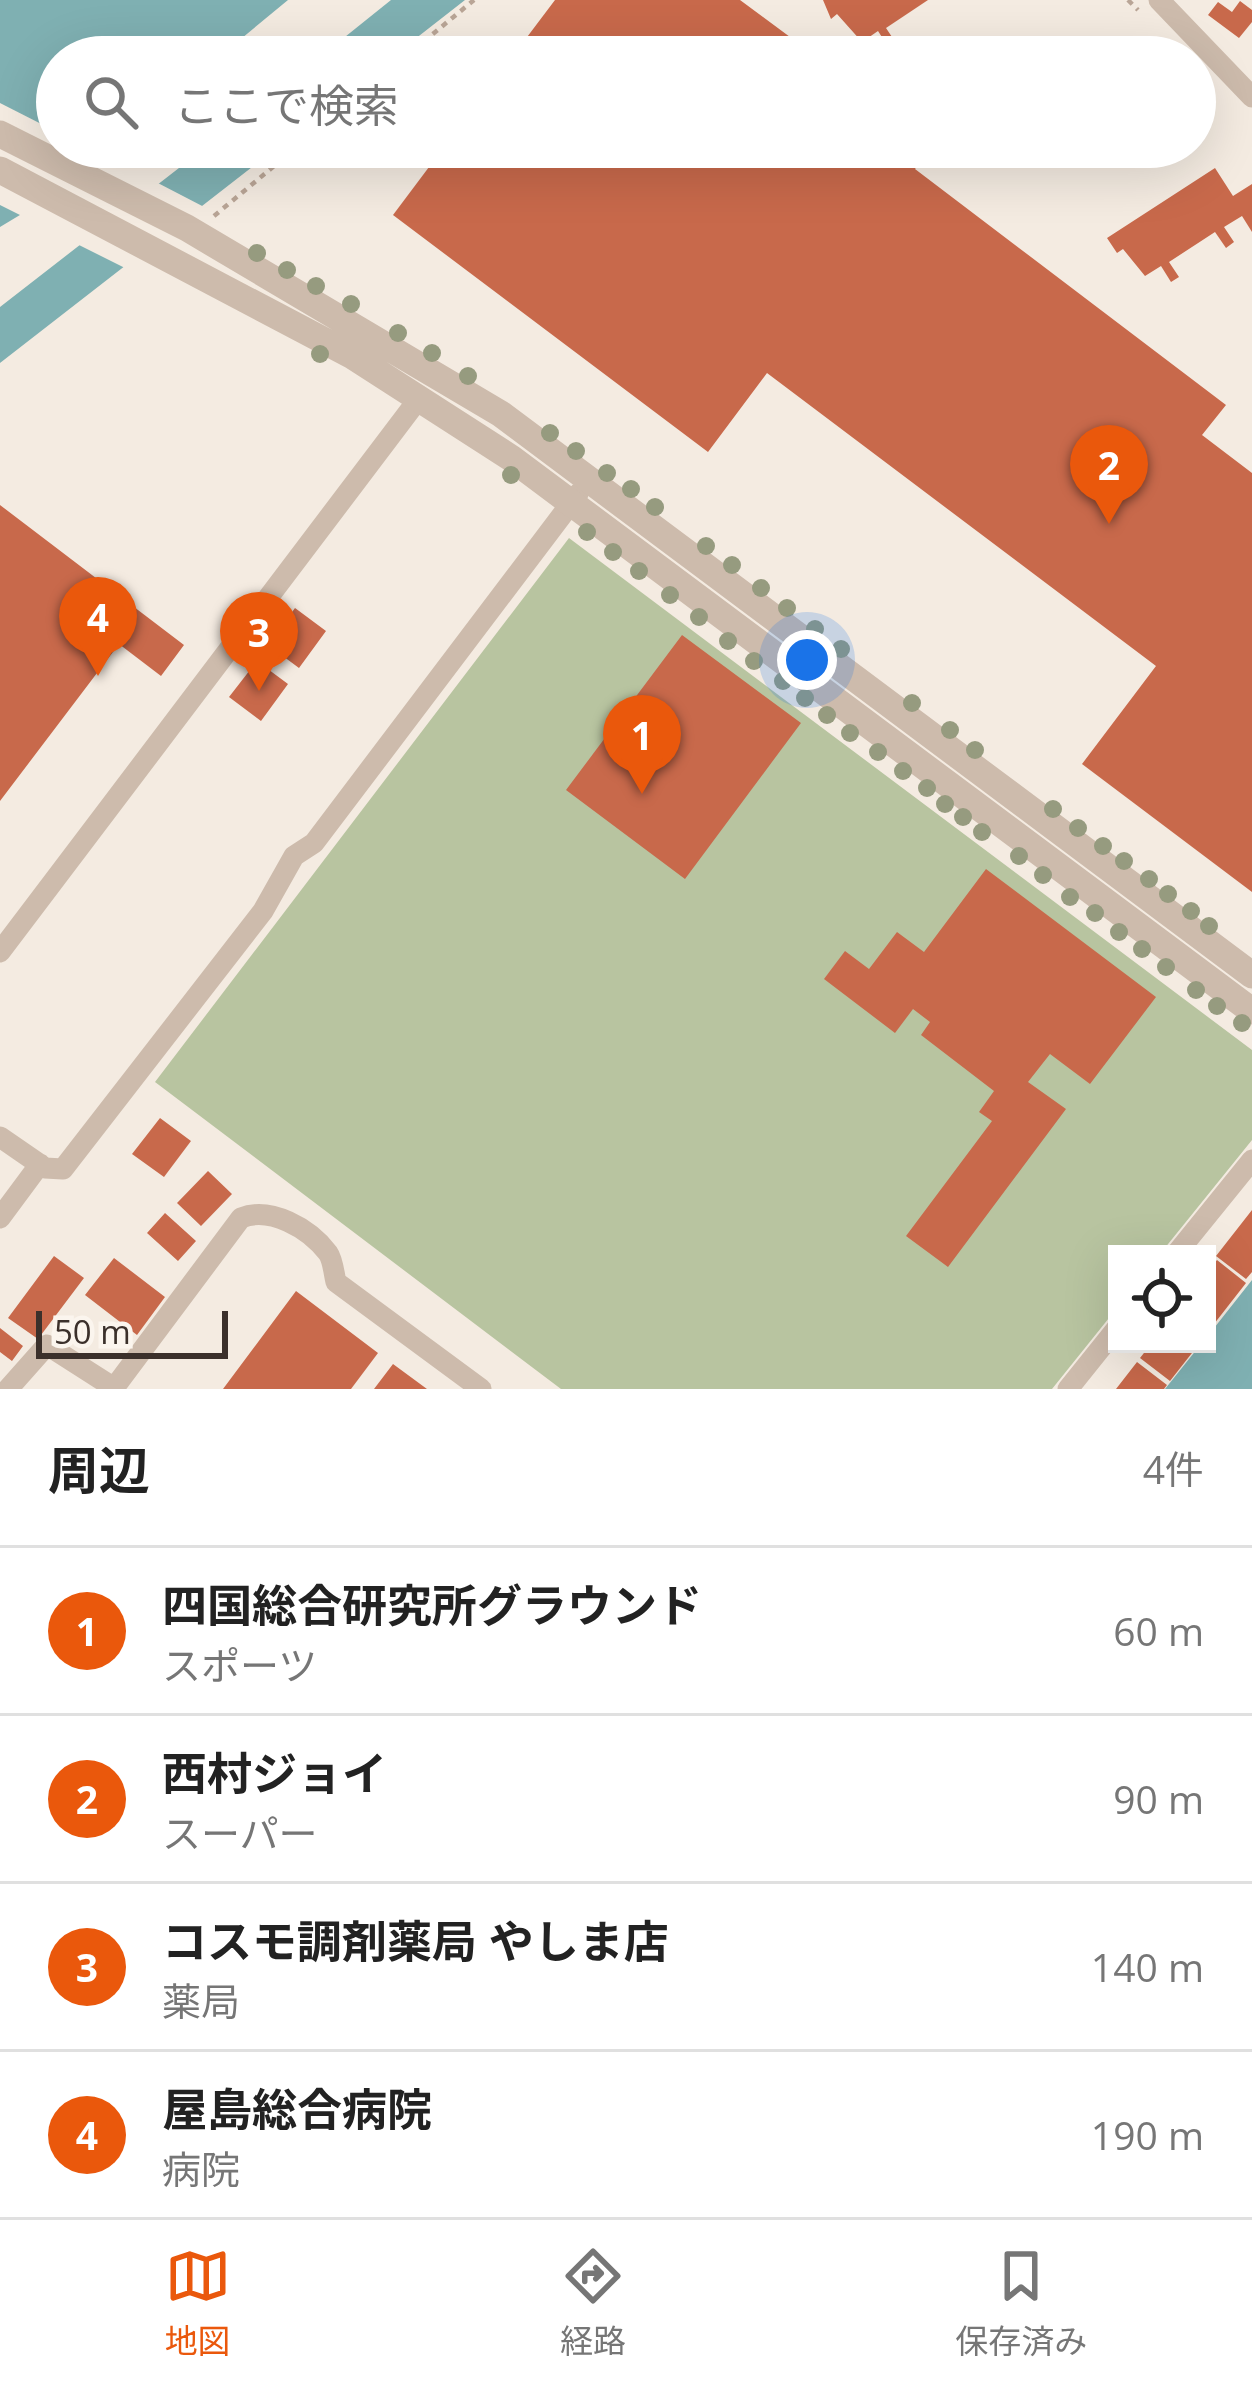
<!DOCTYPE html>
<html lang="ja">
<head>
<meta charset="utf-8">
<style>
	:root { --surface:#fff; --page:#f6f6f6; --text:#222; --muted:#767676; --line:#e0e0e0; --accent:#ea580c }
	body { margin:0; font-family:"Open Sans","Noto Sans JP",sans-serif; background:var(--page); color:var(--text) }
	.controls { position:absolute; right:36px; bottom:36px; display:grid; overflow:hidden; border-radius:0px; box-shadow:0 12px 48px #0002 }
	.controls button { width:108px; height:108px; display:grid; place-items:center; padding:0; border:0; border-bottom:3px solid var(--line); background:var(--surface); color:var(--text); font:60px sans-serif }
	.scale { position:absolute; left:36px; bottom:30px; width:192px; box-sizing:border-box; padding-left:12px; border:6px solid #3b302b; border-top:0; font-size:33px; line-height:42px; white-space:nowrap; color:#3b302b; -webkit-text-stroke:9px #fbf5ee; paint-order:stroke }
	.you { position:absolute; left:807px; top:660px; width:42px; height:42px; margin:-30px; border:9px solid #fff; border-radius:50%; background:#1a73e8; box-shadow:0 0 0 18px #1a73e833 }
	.badge { display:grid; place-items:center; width:78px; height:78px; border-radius:50%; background:var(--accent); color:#fff; font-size:39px; font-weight:700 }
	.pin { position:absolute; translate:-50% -99px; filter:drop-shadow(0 3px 6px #0008) }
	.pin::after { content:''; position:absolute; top:63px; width:42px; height:36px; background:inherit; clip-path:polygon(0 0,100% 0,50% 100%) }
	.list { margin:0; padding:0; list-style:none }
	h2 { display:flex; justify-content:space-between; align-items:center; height:156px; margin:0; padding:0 48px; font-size:51px }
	h2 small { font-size:39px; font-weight:400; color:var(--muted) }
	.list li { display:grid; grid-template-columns:78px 1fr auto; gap:36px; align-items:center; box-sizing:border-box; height:168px; padding:0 48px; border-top:3px solid var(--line) }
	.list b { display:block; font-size:45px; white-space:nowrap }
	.list p { margin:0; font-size:39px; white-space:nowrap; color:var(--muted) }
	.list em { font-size:39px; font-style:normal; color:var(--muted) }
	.icon { flex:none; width:66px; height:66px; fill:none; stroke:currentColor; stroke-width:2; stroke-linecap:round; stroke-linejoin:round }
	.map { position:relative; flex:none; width:1252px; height:1389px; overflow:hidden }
	.search { position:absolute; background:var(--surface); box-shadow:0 12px 48px #0002; left:36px; right:36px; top:36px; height:132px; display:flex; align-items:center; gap:30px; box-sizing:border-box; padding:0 42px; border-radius:66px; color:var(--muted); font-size:45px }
	.sheet { height:828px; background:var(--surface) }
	nav { display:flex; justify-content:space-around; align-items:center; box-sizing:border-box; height:168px; border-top:3px solid var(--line); background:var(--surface); font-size:33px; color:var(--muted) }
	nav a { display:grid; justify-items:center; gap:6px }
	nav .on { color:var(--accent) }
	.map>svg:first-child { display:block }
</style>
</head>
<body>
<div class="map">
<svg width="1252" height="1389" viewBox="0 0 1252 1389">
	<rect width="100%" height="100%" fill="#f4ebe1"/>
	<path fill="#b8c4a0" d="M569,538L1252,1050V1140L1160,1254H1117V1308L1052,1389H561L155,1082Z"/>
	<path fill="#7fb0b2" d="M0,0H288L219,57H57V147H133L0,227Z
		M391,0H465L392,57H320Z
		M206,147H278L0,363V307Z
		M1252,1280V1389H1165L1201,1344H1207V1337Z"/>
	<path fill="#f4ebe1" d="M0,103L57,132V147H87L122,165L28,219L0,205Z
		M154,181L208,209L127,269L75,243Z"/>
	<path fill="#c8694b" d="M555,0H740L817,57H512Z
		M823,0H928L886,28L896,43L889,48L878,31L862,42L837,14L831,19Z
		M1240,1L1252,10V22L1239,38L1208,15L1218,2L1232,12Z
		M1074,45L1081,57H1055Z
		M444,147H932L915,169L1226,405L1202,435L1252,473V892L1082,764L1156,666L767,373L708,452L393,215Z
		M1215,168L1233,196L1252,184V232L1242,216L1224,227L1234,242L1226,248L1215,232L1169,262L1179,277L1171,282L1161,266L1145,276L1123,249L1117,253L1107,238Z
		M0,505L184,645L161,676L119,644L0,801Z
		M295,608L326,631L299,668L268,645Z
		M682,635L801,723L685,879L566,790Z
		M257,661L288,684L261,721L229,697Z
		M986,869L1156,997L1090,1084L1050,1054L1028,1082L1066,1109L948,1267L906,1236L992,1121L979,1112L994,1091L921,1035L930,1022L913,1009L895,1033L824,979L845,951L869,969L897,932L924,952Z
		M160,1118L191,1141L164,1177L132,1154Z
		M208,1171L232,1194L201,1226L177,1203Z
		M1252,1210V1272L1246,1279L1216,1256Z
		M165,1213L196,1241L178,1261L147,1233Z
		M54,1256L84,1278L38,1339L8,1318Z
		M114,1258L165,1297L137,1335L85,1295Z
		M1217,1260L1246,1283L1207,1333V1272Z
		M296,1291L378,1353L351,1389H223Z
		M0,1328L23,1346L12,1361L0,1352Z
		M1151,1344H1199L1170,1381L1140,1358Z
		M1137,1362L1167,1385L1164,1389H1116Z
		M393,1364L427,1389H374Z"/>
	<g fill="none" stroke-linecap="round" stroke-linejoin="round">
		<path stroke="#b9a596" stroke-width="4.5" stroke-dasharray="6 6" stroke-linecap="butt" d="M1128,0L1138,10
			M405,57L474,0
			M214,216L297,147"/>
		<path stroke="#cdbbac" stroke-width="21" d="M1159,0L1252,97
			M0,952L420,397
			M0,1137L45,1168L63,1169L263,911L294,856L314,843L578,494
			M0,1218L40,1164
			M1176,1254L1252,1160
			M114,1388L241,1218C270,1206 309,1228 328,1253C333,1260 334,1274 336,1282L481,1389
			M8,1389L47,1345L116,1389
			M1068,1389L1117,1328"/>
		<path stroke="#cdbbac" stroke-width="27" d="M0,134L187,228L501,414L1252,975
			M0,170L351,355L511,458L1252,1011"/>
	</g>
	<g fill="#969b7f">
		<circle cx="257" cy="253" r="9"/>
		<circle cx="287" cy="270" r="9"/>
		<circle cx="316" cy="286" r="9"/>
		<circle cx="351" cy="304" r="9"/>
		<circle cx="398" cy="333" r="9"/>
		<circle cx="432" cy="353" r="9"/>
		<circle cx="320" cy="354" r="9"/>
		<circle cx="468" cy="376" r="9"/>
		<circle cx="550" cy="433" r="9"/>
		<circle cx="576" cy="451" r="9"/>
		<circle cx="607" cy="473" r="9"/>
		<circle cx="511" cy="475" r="9"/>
		<circle cx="631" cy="489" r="9"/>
		<circle cx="655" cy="507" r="9"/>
		<circle cx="587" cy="532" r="9"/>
		<circle cx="706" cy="546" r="9"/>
		<circle cx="613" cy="552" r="9"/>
		<circle cx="732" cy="565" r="9"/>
		<circle cx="639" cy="571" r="9"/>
		<circle cx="761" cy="588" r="9"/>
		<circle cx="670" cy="595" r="9"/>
		<circle cx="787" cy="608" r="9"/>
		<circle cx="699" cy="617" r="9"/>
		<circle cx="815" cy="629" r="9"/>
		<circle cx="728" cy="641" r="9"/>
		<circle cx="841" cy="649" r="9"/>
		<circle cx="754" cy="661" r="9"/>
		<circle cx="783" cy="681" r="9"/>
		<circle cx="805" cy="698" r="9"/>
		<circle cx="912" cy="703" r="9"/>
		<circle cx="827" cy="715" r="9"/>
		<circle cx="950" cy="730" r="9"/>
		<circle cx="850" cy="733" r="9"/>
		<circle cx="975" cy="750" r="9"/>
		<circle cx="878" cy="752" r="9"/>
		<circle cx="903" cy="771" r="9"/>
		<circle cx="927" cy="788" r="9"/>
		<circle cx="945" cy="804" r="9"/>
		<circle cx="1053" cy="809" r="9"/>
		<circle cx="963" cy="817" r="9"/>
		<circle cx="1078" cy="828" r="9"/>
		<circle cx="982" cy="832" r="9"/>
		<circle cx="1103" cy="846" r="9"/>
		<circle cx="1019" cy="856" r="9"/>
		<circle cx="1124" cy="861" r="9"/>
		<circle cx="1043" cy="875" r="9"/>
		<circle cx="1149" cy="879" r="9"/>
		<circle cx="1168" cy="894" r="9"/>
		<circle cx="1070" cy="897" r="9"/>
		<circle cx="1191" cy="911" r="9"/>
		<circle cx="1095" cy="913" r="9"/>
		<circle cx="1209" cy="926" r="9"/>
		<circle cx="1119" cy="932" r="9"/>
		<circle cx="1142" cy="949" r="9"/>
		<circle cx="1166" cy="967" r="9"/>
		<circle cx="1196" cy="990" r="9"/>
		<circle cx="1217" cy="1006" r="9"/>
		<circle cx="1242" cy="1023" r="9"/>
	</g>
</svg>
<div class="controls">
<button><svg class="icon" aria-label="locate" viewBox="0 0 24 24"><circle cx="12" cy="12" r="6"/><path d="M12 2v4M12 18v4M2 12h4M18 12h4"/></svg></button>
</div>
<div class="scale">50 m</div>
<div class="you"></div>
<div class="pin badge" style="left:642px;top:794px">1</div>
<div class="pin badge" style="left:1109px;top:524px">2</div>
<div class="pin badge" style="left:259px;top:691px">3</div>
<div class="pin badge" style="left:98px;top:676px">4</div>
<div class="search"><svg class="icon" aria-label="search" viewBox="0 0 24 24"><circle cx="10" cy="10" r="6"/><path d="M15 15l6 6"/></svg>ここで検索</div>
</div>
<section class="sheet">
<h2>周辺<small>4件</small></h2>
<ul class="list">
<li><span class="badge">1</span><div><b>四国総合研究所グラウンド</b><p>スポーツ</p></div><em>60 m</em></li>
<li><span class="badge">2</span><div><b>西村ジョイ</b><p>スーパー</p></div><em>90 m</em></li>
<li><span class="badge">3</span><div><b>コスモ調剤薬局 やしま店</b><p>薬局</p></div><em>140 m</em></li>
<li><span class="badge">4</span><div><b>屋島総合病院</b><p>病院</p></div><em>190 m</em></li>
</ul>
</section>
<nav>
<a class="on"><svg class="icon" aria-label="map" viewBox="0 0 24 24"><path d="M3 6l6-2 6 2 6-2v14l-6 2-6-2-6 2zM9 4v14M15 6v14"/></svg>地図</a>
<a><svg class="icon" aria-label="directions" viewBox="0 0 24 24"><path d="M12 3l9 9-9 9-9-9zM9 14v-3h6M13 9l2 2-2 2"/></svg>経路</a>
<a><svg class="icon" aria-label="saved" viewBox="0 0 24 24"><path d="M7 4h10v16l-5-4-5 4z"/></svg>保存済み</a>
</nav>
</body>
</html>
